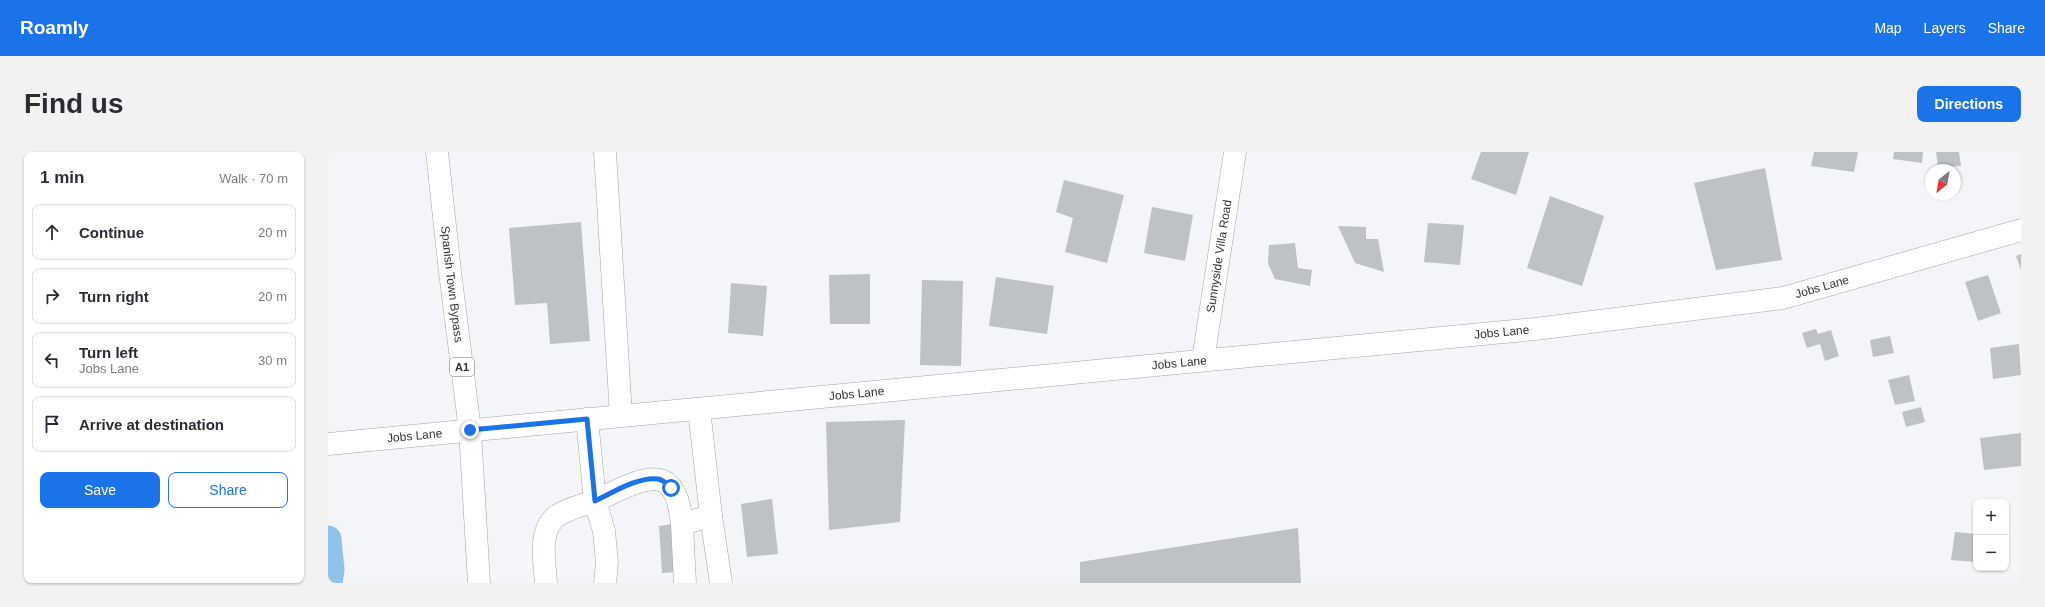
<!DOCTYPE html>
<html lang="en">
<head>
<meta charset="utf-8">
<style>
	:root { --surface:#fff; --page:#f2f2f3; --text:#2b2b33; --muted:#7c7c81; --line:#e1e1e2; --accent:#1a73e8 }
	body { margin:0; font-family:Arial,sans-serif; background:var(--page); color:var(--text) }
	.controls { position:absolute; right:12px; bottom:12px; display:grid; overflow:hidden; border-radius:8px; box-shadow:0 1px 3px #0004 }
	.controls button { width:36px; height:36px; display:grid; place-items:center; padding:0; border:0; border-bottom:1px solid var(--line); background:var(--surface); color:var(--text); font:20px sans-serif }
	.compass { position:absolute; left:1597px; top:12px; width:36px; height:36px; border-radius:50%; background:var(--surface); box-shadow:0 1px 3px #0004; rotate:211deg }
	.stop { position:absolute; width:12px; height:12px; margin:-9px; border:3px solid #1a73e8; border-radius:50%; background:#fff }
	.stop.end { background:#1a73e8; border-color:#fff; box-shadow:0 1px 4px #0008 }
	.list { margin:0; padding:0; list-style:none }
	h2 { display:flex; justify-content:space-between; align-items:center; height:52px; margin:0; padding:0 16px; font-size:17px }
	h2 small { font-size:13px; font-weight:400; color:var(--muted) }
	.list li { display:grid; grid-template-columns:26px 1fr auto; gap:12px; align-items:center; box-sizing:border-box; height:56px; margin:0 8px 8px; padding:0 8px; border:1px solid var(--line); border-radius:8px }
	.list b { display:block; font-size:15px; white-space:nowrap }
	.list p { margin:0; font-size:13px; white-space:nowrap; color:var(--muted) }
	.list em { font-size:13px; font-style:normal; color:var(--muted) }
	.actions { display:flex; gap:8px; padding:12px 16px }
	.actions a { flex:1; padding:9px 0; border:1px solid var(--accent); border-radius:8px; text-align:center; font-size:14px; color:var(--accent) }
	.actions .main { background:var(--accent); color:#fff }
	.icon { flex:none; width:22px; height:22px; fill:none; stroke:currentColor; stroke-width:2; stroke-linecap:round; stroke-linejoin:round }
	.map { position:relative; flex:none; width:1693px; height:431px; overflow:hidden; border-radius:8px }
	header { display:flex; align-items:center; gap:24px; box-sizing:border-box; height:56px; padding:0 20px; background:var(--accent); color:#fff }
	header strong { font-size:19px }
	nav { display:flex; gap:22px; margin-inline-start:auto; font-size:14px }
	.intro { display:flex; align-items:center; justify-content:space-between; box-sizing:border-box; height:96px; padding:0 24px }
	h1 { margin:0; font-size:28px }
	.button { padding:10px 18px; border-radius:8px; background:var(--accent); color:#fff; font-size:14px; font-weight:700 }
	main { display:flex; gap:24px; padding:0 24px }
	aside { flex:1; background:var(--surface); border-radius:8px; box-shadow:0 1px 3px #0004 }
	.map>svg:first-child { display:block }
</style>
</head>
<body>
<header>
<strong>Roamly</strong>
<nav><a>Map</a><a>Layers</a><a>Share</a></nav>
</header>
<div class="intro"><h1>Find us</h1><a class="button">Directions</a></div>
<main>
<aside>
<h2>1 min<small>Walk · 70 m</small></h2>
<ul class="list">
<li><svg class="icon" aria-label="ahead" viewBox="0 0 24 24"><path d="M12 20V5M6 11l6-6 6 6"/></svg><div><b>Continue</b></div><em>20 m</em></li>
<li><svg class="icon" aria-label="right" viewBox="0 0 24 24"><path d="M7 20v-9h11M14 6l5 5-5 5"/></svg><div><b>Turn right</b></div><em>20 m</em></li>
<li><svg class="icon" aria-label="left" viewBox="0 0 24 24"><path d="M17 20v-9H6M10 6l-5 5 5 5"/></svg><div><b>Turn left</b><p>Jobs Lane</p></div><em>30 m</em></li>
<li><svg class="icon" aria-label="arrive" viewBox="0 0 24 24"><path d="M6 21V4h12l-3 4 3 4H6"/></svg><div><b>Arrive at destination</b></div></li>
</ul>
<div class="actions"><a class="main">Save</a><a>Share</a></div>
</aside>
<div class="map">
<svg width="1693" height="431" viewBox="0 0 1693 431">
	<rect width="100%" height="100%" fill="#f3f5f8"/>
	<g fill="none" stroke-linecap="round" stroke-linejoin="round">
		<path stroke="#90c1e8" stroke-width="27" d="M0,387L3,418L1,431"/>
	</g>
	<path fill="#bfc2c4" d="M1153,0H1201L1188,43L1143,27Z
		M1486,0H1530L1526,20L1483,14Z
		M1566,0H1595L1594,11L1565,7Z
		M1608,0H1631L1633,14L1610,15Z
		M1437,16L1454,108L1388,118L1366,31Z
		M736,28L796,43L779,111L737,100L745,66L728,60Z
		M1222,44L1276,64L1254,134L1199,116Z
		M824,55L865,63L857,109L816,101Z
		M253,70L262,189L222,192L219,151L187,153L181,76Z
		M1100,71L1136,73L1132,113L1096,110Z
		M1010,74L1038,75V87H1050L1056,120L1027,111Z
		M967,91L970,116L984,118L982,134L947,127L940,112L941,93Z
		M1693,102V118L1688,104Z
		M542,122V172H502L501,123Z
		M1660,123L1673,161L1650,169L1637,130Z
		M668,125L726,134L719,182L661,174Z
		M594,128L635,129L633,214L592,213Z
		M403,131L439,134L435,184L400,181Z
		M1488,177L1490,182L1503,178L1511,204L1497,209L1492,192L1479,196L1474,181Z
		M1562,184L1566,201L1545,205L1542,188Z
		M1691,192L1693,223L1665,227L1662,196Z
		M1581,223L1587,249L1567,253L1560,228Z
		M1593,255L1597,270L1578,275L1574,260Z
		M577,268L572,370L501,378L498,270Z
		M1693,281V314L1656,318L1652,286Z
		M444,347L450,402L419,405L413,352Z
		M345,372L349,420L334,421L331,374Z
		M970,376L973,431H752V410Z
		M1627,380L1648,382V410L1623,408Z"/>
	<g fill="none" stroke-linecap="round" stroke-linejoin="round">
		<g stroke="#a2a5a7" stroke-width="23">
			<g id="minor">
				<path d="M277,0L293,264"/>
				<path id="s1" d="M875,208L907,0"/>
				<path d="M371,257L383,364L393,431"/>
				<path d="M259,267L267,349L276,379L279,411L277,431"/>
				<path id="s2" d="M0,292L1207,177L1455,146L1693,78"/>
				<path d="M354,372L357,431"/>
				<path d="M218,431C217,414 212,389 221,373C224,368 229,363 234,361C243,356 256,353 266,349C283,343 317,321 335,329C350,336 352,358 354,372L383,364"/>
			</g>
		</g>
		<g stroke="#a2a5a7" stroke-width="23">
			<g id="major">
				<path id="s3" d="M109,0L122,120L142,278L151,431"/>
			</g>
		</g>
		<use href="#minor" stroke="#fff" stroke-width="22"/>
		<use href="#major" stroke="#fff" stroke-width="22"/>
	</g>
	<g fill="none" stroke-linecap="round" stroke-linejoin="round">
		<path stroke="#1a73e8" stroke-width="5" d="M142,278L259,267L267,349C284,341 311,324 330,327C336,328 339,332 343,336"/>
	</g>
	<g text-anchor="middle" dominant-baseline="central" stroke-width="3" stroke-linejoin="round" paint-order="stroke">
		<rect fill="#fff" stroke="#6e6f6f" stroke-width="1" x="122" y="206" width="24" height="18" rx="3"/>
		<g font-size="11" font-weight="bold" fill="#303131">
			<text x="134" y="215">A1</text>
		</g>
		<g font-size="12" fill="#303131" stroke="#fff">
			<text stroke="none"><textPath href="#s1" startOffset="105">Sunnyside Villa Road</textPath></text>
			<text stroke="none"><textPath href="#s3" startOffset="133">Spanish Town Bypass</textPath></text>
			<text stroke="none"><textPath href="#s2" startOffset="1503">Jobs Lane</textPath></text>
			<text stroke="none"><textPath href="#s2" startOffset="1179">Jobs Lane</textPath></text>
			<text stroke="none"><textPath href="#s2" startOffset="855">Jobs Lane</textPath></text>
			<text stroke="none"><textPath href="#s2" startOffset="531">Jobs Lane</textPath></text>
			<text stroke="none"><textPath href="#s2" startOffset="87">Jobs Lane</textPath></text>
		</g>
	</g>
</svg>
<div class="controls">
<button>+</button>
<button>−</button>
</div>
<svg class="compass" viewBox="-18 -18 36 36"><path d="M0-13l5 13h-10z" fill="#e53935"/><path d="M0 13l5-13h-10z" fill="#7c7c81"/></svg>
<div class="stop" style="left:343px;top:336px"></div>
<div class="stop end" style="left:142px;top:278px"></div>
</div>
</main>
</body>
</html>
